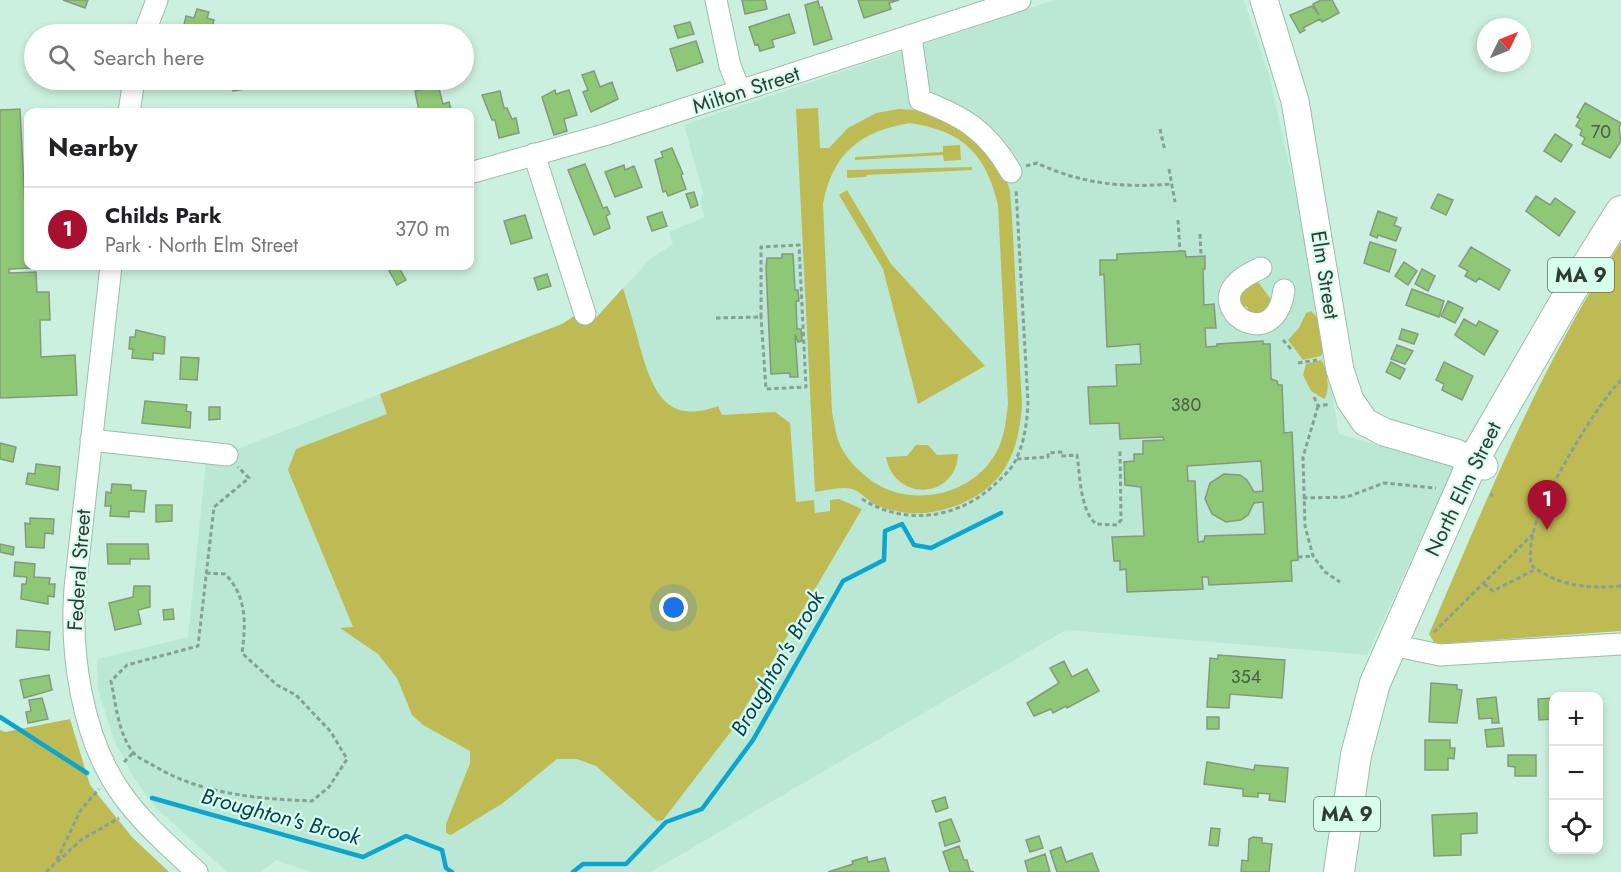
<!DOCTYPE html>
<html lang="en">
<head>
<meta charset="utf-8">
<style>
	:root { --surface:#fff; --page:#f6f6f6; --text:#202124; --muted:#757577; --line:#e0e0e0; --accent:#a81030 }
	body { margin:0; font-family:Jost,sans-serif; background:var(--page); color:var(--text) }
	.controls { position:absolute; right:18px; bottom:18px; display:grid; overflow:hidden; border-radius:12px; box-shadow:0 3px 9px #0003 }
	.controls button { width:54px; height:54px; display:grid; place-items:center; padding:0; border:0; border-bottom:2px solid var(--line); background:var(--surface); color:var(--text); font:30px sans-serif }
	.compass { position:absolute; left:1477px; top:18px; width:54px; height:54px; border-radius:50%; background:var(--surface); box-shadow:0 3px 9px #0003; rotate:47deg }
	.you { position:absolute; left:674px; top:608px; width:21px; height:21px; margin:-15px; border:4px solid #fff; border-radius:50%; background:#1a73e8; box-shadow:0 0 0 9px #1a73e833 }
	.badge { display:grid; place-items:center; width:39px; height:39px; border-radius:50%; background:var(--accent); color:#fff; font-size:20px; font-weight:700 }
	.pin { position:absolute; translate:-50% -50px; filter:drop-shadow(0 2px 3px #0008) }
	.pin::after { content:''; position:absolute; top:32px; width:21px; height:18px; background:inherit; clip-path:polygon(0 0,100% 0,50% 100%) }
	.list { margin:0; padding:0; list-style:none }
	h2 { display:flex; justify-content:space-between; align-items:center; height:78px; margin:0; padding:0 24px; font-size:26px }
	h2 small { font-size:20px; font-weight:400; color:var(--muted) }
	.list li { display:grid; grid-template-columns:39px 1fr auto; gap:18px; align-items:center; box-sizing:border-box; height:84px; padding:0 24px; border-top:2px solid var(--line) }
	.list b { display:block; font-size:22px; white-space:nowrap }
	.list p { margin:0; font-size:20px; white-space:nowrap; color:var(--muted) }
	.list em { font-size:20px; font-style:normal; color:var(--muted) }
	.icon { flex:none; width:33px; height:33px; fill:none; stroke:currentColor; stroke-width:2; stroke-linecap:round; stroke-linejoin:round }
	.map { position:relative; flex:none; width:1621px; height:872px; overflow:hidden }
	.search { position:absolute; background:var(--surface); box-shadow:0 3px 9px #0003; left:24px; top:24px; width:450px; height:66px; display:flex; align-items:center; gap:15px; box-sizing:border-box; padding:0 21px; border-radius:33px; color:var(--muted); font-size:22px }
	.panel { position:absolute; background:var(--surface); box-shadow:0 3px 9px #0003; left:24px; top:108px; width:450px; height:162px; border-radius:12px }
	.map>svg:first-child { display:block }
</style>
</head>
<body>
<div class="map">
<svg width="1621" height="872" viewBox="0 0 1621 872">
	<rect width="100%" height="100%" fill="#ccf0e0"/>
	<path fill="#bbe8d4" d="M1054,0H1244L1270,78L1312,270L1339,434L1454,467L1367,655L1066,630L651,872H310L276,860L261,872H227L156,808L133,777L114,740L98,689L97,659L188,637L206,461L562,324L579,313L594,321L650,259L673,244L669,232L705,217L700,202L703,193L684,125Z"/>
	<path fill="#bebb54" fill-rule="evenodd" d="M818,108L820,148H829L848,128L876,113L899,109L929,111L954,120L1003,168L1010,191L1012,217L1022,406C1020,428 1017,448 1005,468C985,501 934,520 896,511C889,510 880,507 874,504C867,500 859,490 852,489C841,486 825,491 815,492L796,109ZM910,123C963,131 986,154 998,205L1008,404C1006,420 1005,434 998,449C975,496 910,510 869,479C856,469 843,455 838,440C835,431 834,421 832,412L823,204C832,153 861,131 910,123Z
		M960,145L961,160L944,161L943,155L855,160V157L943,152V146Z
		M972,167V170L867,175L866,177L847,178V170Z
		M847,190L891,264L985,366L918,404L883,269L839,195Z
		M1621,242V631L1435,644L1429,634C1488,497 1539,368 1621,242Z
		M1252,282L1259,283L1272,301L1263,314L1245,312L1248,308L1246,306L1242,309L1239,294Z
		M623,288C629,308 635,327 640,347C652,389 665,426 718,406L722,415L775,412L790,423L796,502L814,500L815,513L830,511V500L839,499L862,509L732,730L663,820L657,821L596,766L577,759H557L503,803L451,835L446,833V824L470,763V751L423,725L412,715L397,678L378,654L340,628L353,627L288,470L296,449L387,414L380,394L562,324L579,313L593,321Z
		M1311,311L1317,317L1323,352L1321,356L1303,360L1288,340L1299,328L1306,313Z
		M1321,360C1327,367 1331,392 1324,399L1311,391L1303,375L1306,364Z
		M916,445H928L937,455L958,454C956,500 894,502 886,457L907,456Z
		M70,719L90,785L132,837L169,872H0V730L5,732Z"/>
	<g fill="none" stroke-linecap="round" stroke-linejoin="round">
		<path stroke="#0ba5d0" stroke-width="4.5" d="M0,717L87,773
			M152,798L363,857L406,836L442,850L446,868L452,872
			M573,872L583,864H626L666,822L702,809L753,740L843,581L884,560L885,531L902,524L914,545L931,548L1001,513"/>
	</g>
	<path fill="#8ec876" stroke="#86987e" stroke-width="1.5" fill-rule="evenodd" d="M63,0H88L85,8Z
		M742,0H765L767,9L745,14Z
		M858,0H899L889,3L891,9L864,18Z
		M1321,0H1332L1339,13L1322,22L1320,19L1303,28L1305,30L1300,33L1290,15L1312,6L1319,15L1313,4Z
		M818,1L820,8L822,7L832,39L814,45L805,5Z
		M197,9L209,12L207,18L214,20L210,34L190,33L192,28L184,25L186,16L194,18Z
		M789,14L795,33L772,40L774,47L760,51L758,44L755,45L749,27Z
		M690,22L694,34L678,38L674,26Z
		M696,41L703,62L677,71L670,49Z
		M594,71L600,87L612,82L618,99L591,112L583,92L588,90L582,75Z
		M246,81V83L252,82V88L233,91L232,83Z
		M438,85L443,104L449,102L452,112L419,111L415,91Z
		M555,90L556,94L569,90L577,115L564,119L567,131L554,135L542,97Z
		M500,91L504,108H507L512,119L516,118L519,133L499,138L495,120H492L482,95Z
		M1585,103L1621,123L1619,128L1621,141L1610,158L1582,144L1585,138L1580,135L1582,130L1576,126L1580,119L1577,117Z
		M20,109L28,266H77L9,269V273L36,272L37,292H49L50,320H40L41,357L75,355L77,395L0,398V110Z
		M1555,134L1572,145L1561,162L1544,151Z
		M672,148L683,174L681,175L686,189L668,196L666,191L663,192L655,160L663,157L661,152Z
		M585,164L603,208L607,207L610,214L606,216L610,228L594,235L568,170Z
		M624,165L625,170L634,166L642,187L615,197L605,172Z
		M694,192L698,205L691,208L686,194Z
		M1438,194L1453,200L1446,215L1431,208Z
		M1536,196L1550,205L1555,198L1575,212L1559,236L1526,211Z
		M1378,211L1397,218L1394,225L1401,228L1396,241L1378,235L1377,238L1370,235Z
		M662,212L667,226L652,231L647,217Z
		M525,215L532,238L511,244L504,221Z
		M1370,242L1396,250L1389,272L1364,263Z
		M1471,247L1510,270L1499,290L1479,278L1476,282L1465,276L1468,271L1459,266Z
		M1185,251L1186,257L1205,256V269H1203L1204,305L1214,304L1216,328H1205L1206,347L1217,346V344L1263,341V344H1270L1271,379L1277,381L1278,385H1282L1284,433L1292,432L1298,560L1291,561L1292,581L1209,585L1208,577H1202L1203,589L1127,592L1126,569L1120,570V561H1114L1112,537L1144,536L1141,487L1125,485L1124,462L1134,461V454H1143V441L1164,440L1163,437L1120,439L1119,423L1090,424L1088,387L1117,386L1116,365L1141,364L1140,344L1107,347L1104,274L1100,275V260H1117V254ZM1261,461L1263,491L1254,492L1247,480L1240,475L1224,474L1210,483L1205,499L1212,514L1226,522L1241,520L1248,515L1254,503L1263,502L1265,534L1205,536L1204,541L1198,542L1195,481H1188L1187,466Z
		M782,254H793L795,290H798L799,301H796L797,329H801L802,341L798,342L795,334L798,377H790V373L771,374L766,267L767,258H782Z
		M1404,262L1417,271L1408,285L1395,276Z
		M398,266L406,280L397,285L387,267Z
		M1422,269L1435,276L1428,291L1415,284Z
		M547,274L551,286L538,290L534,278Z
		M1412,289L1444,301L1439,317L1406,305Z
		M1448,301L1463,308L1455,323L1441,316Z
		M1464,319L1476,326L1479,321L1498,331L1484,355L1455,335Z
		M1402,329L1418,334L1414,344L1399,339Z
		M136,330L165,337L164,354L153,353V360L132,358L133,349H129L130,337H135Z
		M1397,345L1413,351L1405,364L1391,359Z
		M181,357L199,358L197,380L180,379Z
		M1391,362L1405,369L1400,379L1386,372Z
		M1444,362L1473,376L1462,400L1442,390L1444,384L1436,380Z
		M145,401L187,405L186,411L191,412L190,428L142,423Z
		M209,407H220V419L209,420Z
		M0,443L16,447L13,462L0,459Z
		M36,464L60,467L58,490L26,484L28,473L35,474Z
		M112,484L131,485V490L146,491L144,512L129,511V517L110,516L111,506H105L106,492L111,493Z
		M156,505H172V521L156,522Z
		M30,518L54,519L53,534L45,533L44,548L26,547L25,523L30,524Z
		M0,544L14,547L13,555L0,552Z
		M107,544H148L149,559H130V564H108Z
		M15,562L35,564L34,577L50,578L49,584H55L54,597L48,596V604L21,599L22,584H26L27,577L14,576Z
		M134,586H150V607L138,610L141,624L115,630L109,603L133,597Z
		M173,609L174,619L164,620L163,610Z
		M17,630L50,632L49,650L16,647Z
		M1218,655L1285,660L1282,698L1230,694L1229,708L1207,707L1210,658L1218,659Z
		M1064,661L1072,677L1087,669L1099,691L1067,708L1066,706L1053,713L1051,709L1034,716L1027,703L1059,683L1050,668Z
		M49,675L52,690L24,698L20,680Z
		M1431,683L1457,685V689L1462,690L1457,723L1429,722Z
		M1496,697L1499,723H1492V718L1479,719L1477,699Z
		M42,698L48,719L28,723L26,712L31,711L29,700Z
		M1554,698V719L1539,720L1538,699Z
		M1207,717H1219V729H1207Z
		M1502,728L1504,746L1487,747L1485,730Z
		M1425,740H1450V748H1455L1454,759L1448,758V770H1425Z
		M1508,755H1536V776H1515V767L1508,766Z
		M1207,762L1254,770L1255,765L1288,768L1285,802L1269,800L1270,794L1258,793V797L1243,796V789L1204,784Z
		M945,797L948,808L936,812L932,801Z
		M1477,813V833L1461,834V855L1434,856L1432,815Z
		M951,819L960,841L945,846L939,823Z
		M1211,828L1220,829L1218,846L1209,845Z
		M1039,836L1043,848L1030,852L1026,840Z
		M1253,837L1262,838V843L1272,844L1269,872H1241L1242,860L1248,861L1249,839Z
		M959,846L964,860H967L970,871L974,872H950L943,852Z
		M1061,847L1066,862L1092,853L1099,872H1057L1050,851Z
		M1045,854L1050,872H1028L1025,861Z
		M867,857L868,862L885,858L889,872H828L853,864L852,861Z"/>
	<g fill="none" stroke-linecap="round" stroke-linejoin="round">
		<g stroke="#9abdad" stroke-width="23">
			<path id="minor" d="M716,0L730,66L740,91
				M144,34L157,0
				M911,37L920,100C963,116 988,131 1011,172
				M129,112L134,80
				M534,154L585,314
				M470,173L604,135L1020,0
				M111,266L75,588C70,654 82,738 121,793C142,823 170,847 197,872
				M1261,268C1251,273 1241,277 1234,286C1212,315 1276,352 1284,290
				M91,440L227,455
				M1392,645L1440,655L1621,644"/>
		</g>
		<g stroke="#9abdad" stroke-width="29">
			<path id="major" d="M1264,0L1295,101L1340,370L1350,400L1365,422L1384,432L1456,453L1484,466"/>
		</g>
		<g stroke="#9abdad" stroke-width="32">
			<path id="highway" d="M1339,872L1356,755L1375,683L1473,461L1571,291L1621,211"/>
		</g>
		<path stroke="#85a094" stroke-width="3" stroke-dasharray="4.5 3" stroke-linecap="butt" d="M1160,129L1165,151
			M1026,166L1037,163C1081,184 1124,188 1172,184
			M1169,169L1175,202
			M1178,220L1180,251
			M1200,234L1201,256
			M716,318L761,317V247L799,245L806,387L766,389L761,317
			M1283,340L1291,349
			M1298,363L1317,360
			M1621,380C1597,404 1548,488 1537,520C1532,534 1529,550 1531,565C1558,586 1587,589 1621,586
			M1314,397L1318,406L1330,404
			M1318,406L1303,457L1305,526L1313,556L1325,572L1340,582
			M1017,459L1048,457V453L1061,452V456L1077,455C1080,475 1080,510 1096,524L1117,525L1121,520L1120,450
			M1490,495H1493
			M1303,498L1347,497L1384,483L1436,488
			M862,499C904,526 958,519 994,485C1003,477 1013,468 1017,457C1025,440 1027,421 1028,403L1016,189
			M1298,557L1313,556
			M206,573L225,574C247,596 246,624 242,653L277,685L296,695L331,732L347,759L329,787L312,801C258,799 198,794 151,764C145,761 136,757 132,751C118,731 116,705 111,681L127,665L198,646L214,507L249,478L238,467
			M1484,584L1493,591L1536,569
			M1434,632L1533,534
			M124,762L133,753
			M57,860L80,811L99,789
			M46,872L81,840L119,818"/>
		<use href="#minor" stroke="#fff" stroke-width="21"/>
		<use href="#major" stroke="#fff" stroke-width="27"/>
		<use href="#highway" stroke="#fff" stroke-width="30"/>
	</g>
	<g text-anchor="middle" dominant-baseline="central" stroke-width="4.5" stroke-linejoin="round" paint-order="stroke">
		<g font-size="18" fill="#476047">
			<text x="1601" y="132">70</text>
			<text x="1186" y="405">380</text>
			<text x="1246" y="677">354</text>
		</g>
		<g fill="#d9fded" stroke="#62776e" stroke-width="1.5">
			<rect x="1548" y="258" width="66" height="34" rx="4.5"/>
			<rect x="1314" y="797" width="66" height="34" rx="4.5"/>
		</g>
		<g font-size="20" font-weight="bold" fill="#2f3d37">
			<text x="1581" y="275">MA 9</text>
			<text x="1347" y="814">MA 9</text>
		</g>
		<g font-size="21" fill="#2f3d37" stroke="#d9fded">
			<text transform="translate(746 90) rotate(-18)">Milton Street</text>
			<text transform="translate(1325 275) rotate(81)">Elm Street</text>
			<text transform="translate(1463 489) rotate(-64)">North Elm Street</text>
			<text transform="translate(79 570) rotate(-86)">Federal Street</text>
		</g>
		<g font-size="22" font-style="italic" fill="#053f51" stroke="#d9fded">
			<text transform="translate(777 663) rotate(-60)">Broughton's Brook</text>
			<text transform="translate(281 816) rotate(15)">Broughton's Brook</text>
		</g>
	</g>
</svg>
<div class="controls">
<button>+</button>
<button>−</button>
<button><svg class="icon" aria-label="locate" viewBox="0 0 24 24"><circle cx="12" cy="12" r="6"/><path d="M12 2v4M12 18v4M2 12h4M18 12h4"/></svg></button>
</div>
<svg class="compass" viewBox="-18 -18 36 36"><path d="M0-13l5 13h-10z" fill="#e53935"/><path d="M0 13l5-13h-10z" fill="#757577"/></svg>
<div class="you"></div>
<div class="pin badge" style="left:1547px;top:530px">1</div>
<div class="search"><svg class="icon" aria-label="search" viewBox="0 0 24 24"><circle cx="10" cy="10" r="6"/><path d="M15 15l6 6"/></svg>Search here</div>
<section class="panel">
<h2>Nearby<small></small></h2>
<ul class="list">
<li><span class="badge">1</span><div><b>Childs Park</b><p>Park · North Elm Street</p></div><em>370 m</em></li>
</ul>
</section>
</div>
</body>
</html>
